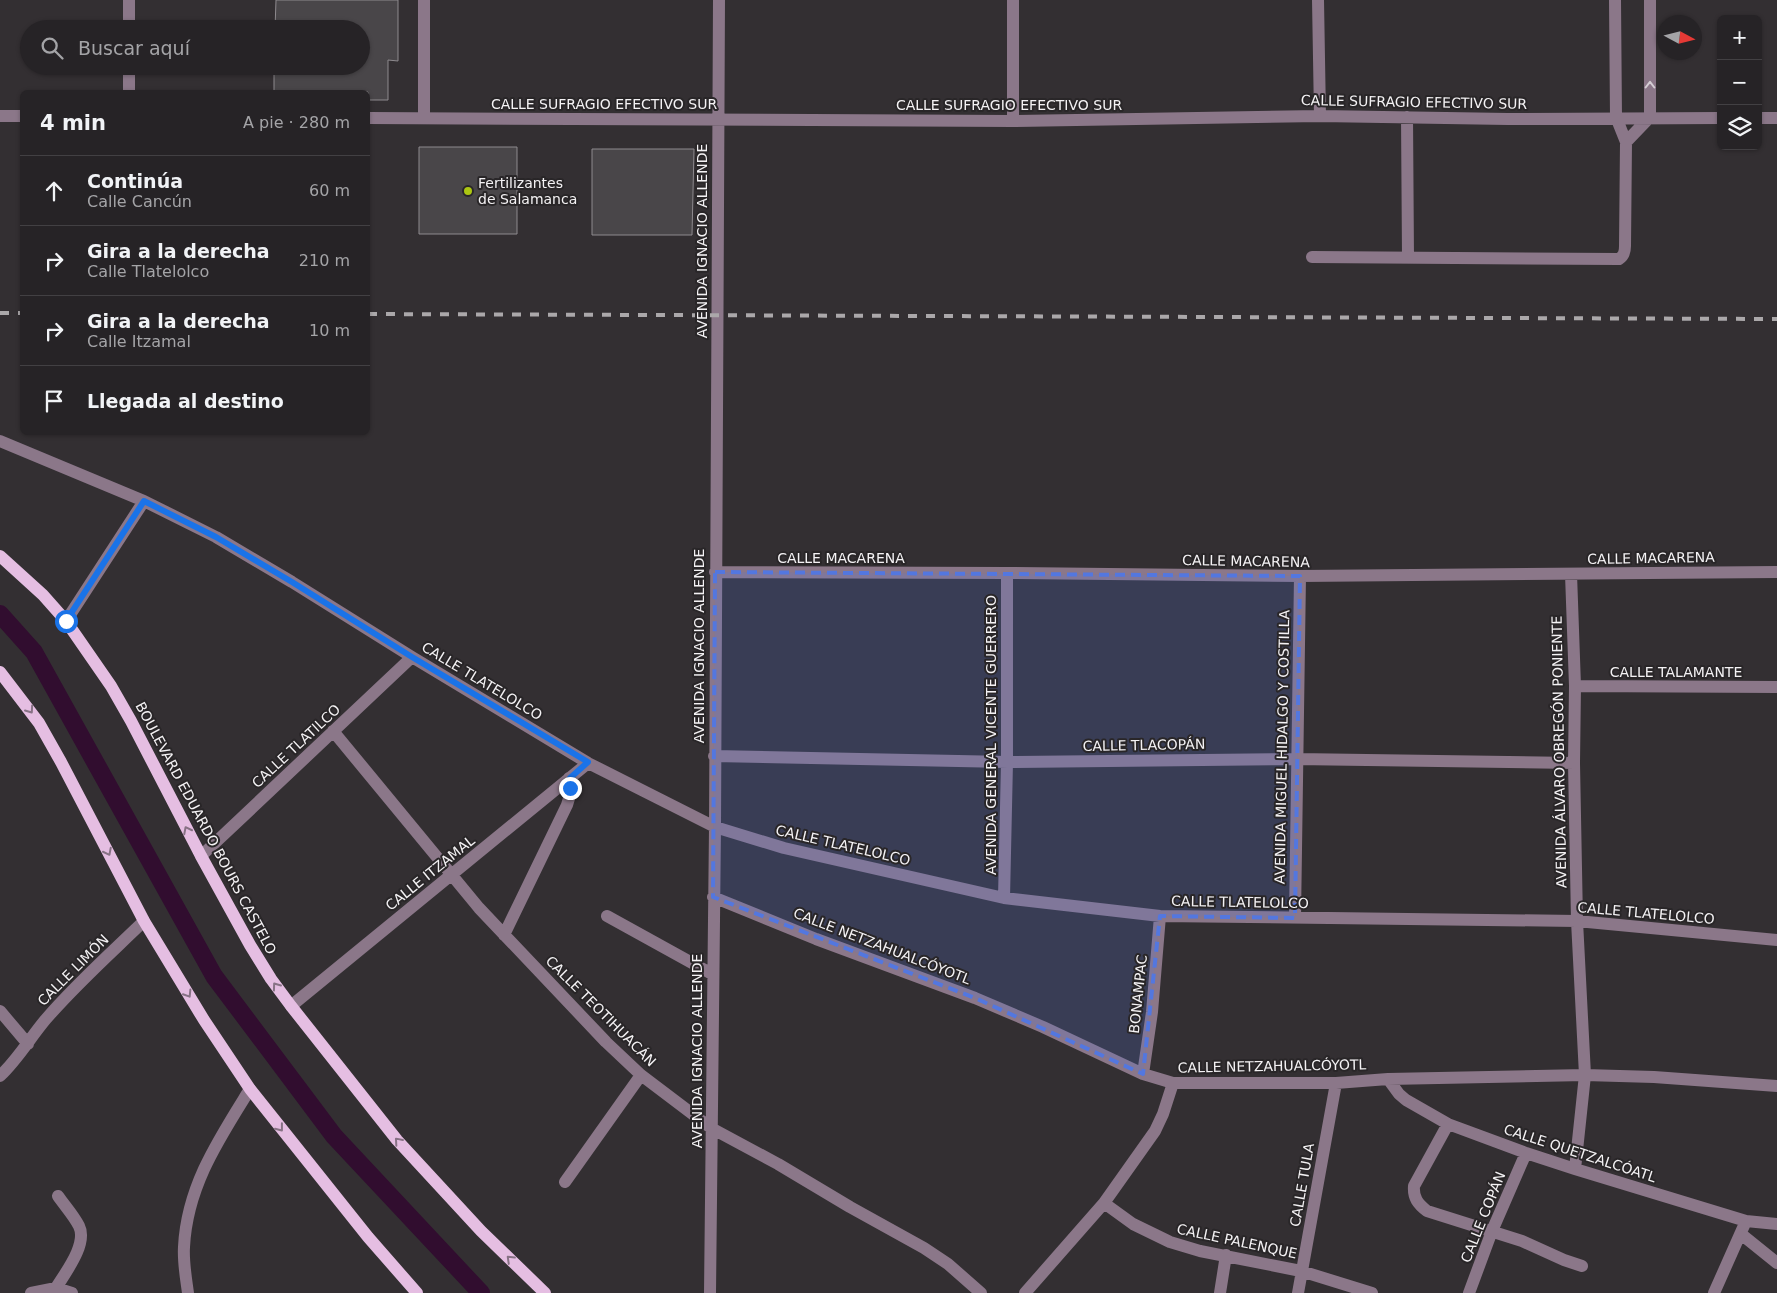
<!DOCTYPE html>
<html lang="es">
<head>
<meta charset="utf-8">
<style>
	:root { --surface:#262326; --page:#322f32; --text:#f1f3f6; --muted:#a4a4a7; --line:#424043 }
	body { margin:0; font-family:"DejaVu Sans",sans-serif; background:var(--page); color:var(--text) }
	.controls { position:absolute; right:15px; top:15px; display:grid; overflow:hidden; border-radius:8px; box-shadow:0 1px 4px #0004 }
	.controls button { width:45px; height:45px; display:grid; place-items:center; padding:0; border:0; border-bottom:1px solid var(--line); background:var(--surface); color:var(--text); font:25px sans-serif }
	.compass { position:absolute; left:1657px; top:15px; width:45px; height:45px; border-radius:50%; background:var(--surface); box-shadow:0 1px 4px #0004; rotate:97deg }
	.stop { position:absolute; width:15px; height:15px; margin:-11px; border:4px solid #1a73e8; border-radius:50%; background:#fff }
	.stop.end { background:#1a73e8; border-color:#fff; box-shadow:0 1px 5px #0008 }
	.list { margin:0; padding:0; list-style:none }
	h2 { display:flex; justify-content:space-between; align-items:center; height:65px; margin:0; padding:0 20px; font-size:21px }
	h2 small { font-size:16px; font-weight:400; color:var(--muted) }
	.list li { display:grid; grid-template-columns:32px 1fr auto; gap:15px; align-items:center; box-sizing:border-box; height:70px; padding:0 20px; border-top:1px solid var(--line) }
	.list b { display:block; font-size:19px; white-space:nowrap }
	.list p { margin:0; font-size:16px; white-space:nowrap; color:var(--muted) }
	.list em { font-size:16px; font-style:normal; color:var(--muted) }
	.icon { flex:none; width:28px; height:28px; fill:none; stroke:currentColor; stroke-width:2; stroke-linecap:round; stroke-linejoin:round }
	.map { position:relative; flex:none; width:1777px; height:1293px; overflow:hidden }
	.search { position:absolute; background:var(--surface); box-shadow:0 1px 4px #0004; left:20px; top:20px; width:350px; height:55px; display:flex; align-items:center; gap:12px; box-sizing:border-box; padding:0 18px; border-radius:28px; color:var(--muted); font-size:19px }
	.panel { position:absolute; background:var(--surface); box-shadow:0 1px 4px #0004; left:20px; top:90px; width:350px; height:345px; border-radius:8px }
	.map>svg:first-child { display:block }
</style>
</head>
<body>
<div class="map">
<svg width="1777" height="1293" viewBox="0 0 1777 1293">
	<rect width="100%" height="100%" fill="#332f32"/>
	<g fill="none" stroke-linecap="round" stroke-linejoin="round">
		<path stroke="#310d2f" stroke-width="18" d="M0,614L34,652L214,976L334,1136L481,1293"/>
	</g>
	<path fill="#494649" stroke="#8e8a8e" d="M276,0H398V61L388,60V100H368V92H274V66H361V29H275Z
		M419,147H517V234H419Z
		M592,149H694L692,235H592Z"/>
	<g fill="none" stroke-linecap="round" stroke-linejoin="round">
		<path stroke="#8b7789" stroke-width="12" d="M129,0V29
			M424,0V118
			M1013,0V121
			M1318,0L1320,116
			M129,66V92
			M0,116H22
			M1407,117L1408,258
			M368,118L1013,121L1320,116L1508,119L1721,118
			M1758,118H1777
			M1626,142L1650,117V0
			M1312,257L1619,259C1624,256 1625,252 1625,246L1626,142L1616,117L1615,0
			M0,441L144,501L216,537L292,582L412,657L588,763L715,827L784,848L1004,898L1160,916L1577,921L1777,940
			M715,572L1007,573L1300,576L1777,572
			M1571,574L1575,686L1574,763L1577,921L1585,1075L1575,1169
			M66,621L144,501
			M1575,686L1777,687
			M333,731L479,908L606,1042L641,1075L711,1128L778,1164L850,1207L924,1248L948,1264L981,1293
			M714,756L1007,762L1296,759L1574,763
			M201,856L412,657
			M713,897L816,939L975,998L1043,1027L1143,1074L1173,1083H1336L1388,1079L1585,1075L1654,1077L1777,1086
			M1004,898L1007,762V573
			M607,916L712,974
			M1295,918L1300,576
			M504,935L567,805L570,795L569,778
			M291,1006L588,763
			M0,1011L28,1044
			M1143,1074L1152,1012L1160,916
			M0,1076C18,1059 30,1038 46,1019C76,984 111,953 144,921
			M1388,1079L1399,1094L1406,1100L1448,1124L1526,1153L1575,1169L1746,1221L1777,1224
			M1448,1124L1414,1186C1413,1198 1418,1204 1427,1211L1522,1241L1564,1260L1582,1266
			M565,1182L641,1075
			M1104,1203L1133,1224L1170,1242L1200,1251L1301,1271L1372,1293
			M1741,1234L1777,1263
			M56,1288C65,1273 88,1244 79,1226C74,1216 65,1206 58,1196
			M31,1293L56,1288L72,1293
			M188,1293C186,1278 183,1262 184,1247C187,1186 219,1139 250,1089
			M710,1293L715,827L719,0
			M1025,1293L1104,1203L1155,1131L1163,1114L1173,1083
			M1220,1293L1226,1255
			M1298,1293L1336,1083
			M1469,1293L1492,1231L1526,1153
			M1714,1293L1746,1221"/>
		<path stroke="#e5bee2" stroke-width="12" d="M0,556L43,595L66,621L111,686L131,721L201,856L250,945L271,979L291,1006L397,1140L481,1231L545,1293
			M0,672L39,723L61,762L144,921L204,1020L250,1089L368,1237L417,1293"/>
		<path stroke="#aba8aa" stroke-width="4" stroke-dasharray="9 9" stroke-linecap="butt" d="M0,313H22
			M368,314L1777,319"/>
	</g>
	<defs><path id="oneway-chevron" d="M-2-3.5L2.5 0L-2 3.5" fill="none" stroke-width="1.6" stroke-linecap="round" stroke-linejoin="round" transform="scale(1.25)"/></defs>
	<use stroke="#d4cdd4" href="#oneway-chevron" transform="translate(1650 85) rotate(-90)"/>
	<g stroke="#877285">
		<use href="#oneway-chevron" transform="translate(30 710) rotate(55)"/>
		<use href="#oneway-chevron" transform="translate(187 830) rotate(-117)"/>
		<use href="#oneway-chevron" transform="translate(108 852) rotate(63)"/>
		<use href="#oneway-chevron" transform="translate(276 986) rotate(-126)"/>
		<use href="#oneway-chevron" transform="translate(188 994) rotate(58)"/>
		<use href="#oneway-chevron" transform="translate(280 1128) rotate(52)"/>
		<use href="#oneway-chevron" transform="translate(398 1141) rotate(-131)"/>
		<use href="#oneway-chevron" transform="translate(510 1259) rotate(-136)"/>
	</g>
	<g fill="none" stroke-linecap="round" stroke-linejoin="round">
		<path stroke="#1a73e8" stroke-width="6" d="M66,621L144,501L216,537L292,582L412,657L588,762L570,778V788"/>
	</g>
	<path fill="#5377df" fill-opacity="0.2" stroke="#5377df" stroke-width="4" stroke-dasharray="10 6" stroke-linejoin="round" d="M715,572L1300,576L1295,918L1160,916L1143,1074L975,998L713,897Z"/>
	<circle fill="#acc612" stroke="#292628" stroke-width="2" cx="468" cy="191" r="5"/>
	<g text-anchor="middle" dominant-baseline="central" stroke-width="4" stroke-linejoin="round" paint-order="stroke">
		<g font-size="14" fill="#f4f2f4" stroke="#292628">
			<text transform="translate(1414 102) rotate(1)">CALLE SUFRAGIO EFECTIVO SUR</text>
			<text x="604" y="104">CALLE SUFRAGIO EFECTIVO SUR</text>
			<text x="1009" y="105">CALLE SUFRAGIO EFECTIVO SUR</text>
			<text transform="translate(702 241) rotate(-90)">AVENIDA IGNACIO ALLENDE</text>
			<text x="841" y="558">CALLE MACARENA</text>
			<text transform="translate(1651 558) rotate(-1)">CALLE MACARENA</text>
			<text transform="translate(1246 561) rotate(1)">CALLE MACARENA</text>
			<text transform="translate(699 646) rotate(-90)">AVENIDA IGNACIO ALLENDE</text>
			<text x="1676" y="672">CALLE TALAMANTE</text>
			<text transform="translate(482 681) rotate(31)">CALLE TLATELOLCO</text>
			<text transform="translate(991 735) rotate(-90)">AVENIDA GENERAL VICENTE GUERRERO</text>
			<text transform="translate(1144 745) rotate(-1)">CALLE TLACOPÁN</text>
			<text transform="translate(296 746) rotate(-43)">CALLE TLATILCO</text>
			<text transform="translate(1282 747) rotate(-89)">AVENIDA MIGUEL HIDALGO Y COSTILLA</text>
			<text transform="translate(1559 752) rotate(-91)">AVENIDA ÁLVARO OBREGÓN PONIENTE</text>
			<text transform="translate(206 828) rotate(62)">BOULEVARD EDUARDO BOURS CASTELO</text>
			<text transform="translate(843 845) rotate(13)">CALLE TLATELOLCO</text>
			<text transform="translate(430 873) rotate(-39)">CALLE ITZAMAL</text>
			<text transform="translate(1240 902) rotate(1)">CALLE TLATELOLCO</text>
			<text transform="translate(1646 913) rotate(5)">CALLE TLATELOLCO</text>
			<text transform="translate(882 946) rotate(21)">CALLE NETZAHUALCÓYOTL</text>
			<text transform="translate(73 970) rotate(-45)">CALLE LIMÓN</text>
			<text transform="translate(1138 994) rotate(-84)">BONAMPAC</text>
			<text transform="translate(601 1011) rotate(45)">CALLE TEOTIHUACÁN</text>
			<text transform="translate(697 1051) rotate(-90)">AVENIDA IGNACIO ALLENDE</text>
			<text transform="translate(1272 1066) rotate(-1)">CALLE NETZAHUALCÓYOTL</text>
			<text transform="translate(1580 1153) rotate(18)">CALLE QUETZALCÓATL</text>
			<text transform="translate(1302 1185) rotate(-80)">CALLE TULA</text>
			<text transform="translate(1483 1217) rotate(-68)">CALLE COPÁN</text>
			<text transform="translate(1237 1241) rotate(12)">CALLE PALENQUE</text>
		</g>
		<g font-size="14" fill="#f4f2f4" stroke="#292628" text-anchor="start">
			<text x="478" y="183">Fertilizantes<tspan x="478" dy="16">de Salamanca</tspan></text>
		</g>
	</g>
</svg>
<div class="controls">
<button>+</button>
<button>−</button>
<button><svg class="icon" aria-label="layers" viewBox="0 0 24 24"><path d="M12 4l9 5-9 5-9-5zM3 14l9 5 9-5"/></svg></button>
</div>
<svg class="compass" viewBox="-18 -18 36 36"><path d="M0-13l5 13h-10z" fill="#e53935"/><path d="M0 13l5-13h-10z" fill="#a4a4a7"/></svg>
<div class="stop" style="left:66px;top:621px"></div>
<div class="stop end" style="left:570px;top:788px"></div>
<div class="search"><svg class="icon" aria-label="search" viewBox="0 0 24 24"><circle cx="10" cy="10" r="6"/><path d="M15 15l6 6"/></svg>Buscar aquí</div>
<section class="panel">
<h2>4 min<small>A pie · 280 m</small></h2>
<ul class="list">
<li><svg class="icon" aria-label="ahead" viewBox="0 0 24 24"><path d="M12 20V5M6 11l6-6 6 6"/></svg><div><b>Continúa</b><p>Calle Cancún</p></div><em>60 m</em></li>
<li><svg class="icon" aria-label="right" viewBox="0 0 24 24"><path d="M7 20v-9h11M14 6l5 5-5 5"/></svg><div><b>Gira a la derecha</b><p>Calle Tlatelolco</p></div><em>210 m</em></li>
<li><svg class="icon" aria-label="right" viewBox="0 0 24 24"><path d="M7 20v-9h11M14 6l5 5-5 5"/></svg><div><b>Gira a la derecha</b><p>Calle Itzamal</p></div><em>10 m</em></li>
<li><svg class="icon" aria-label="arrive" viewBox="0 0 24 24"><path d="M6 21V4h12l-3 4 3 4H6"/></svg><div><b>Llegada al destino</b></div></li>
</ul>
</section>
</div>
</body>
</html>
